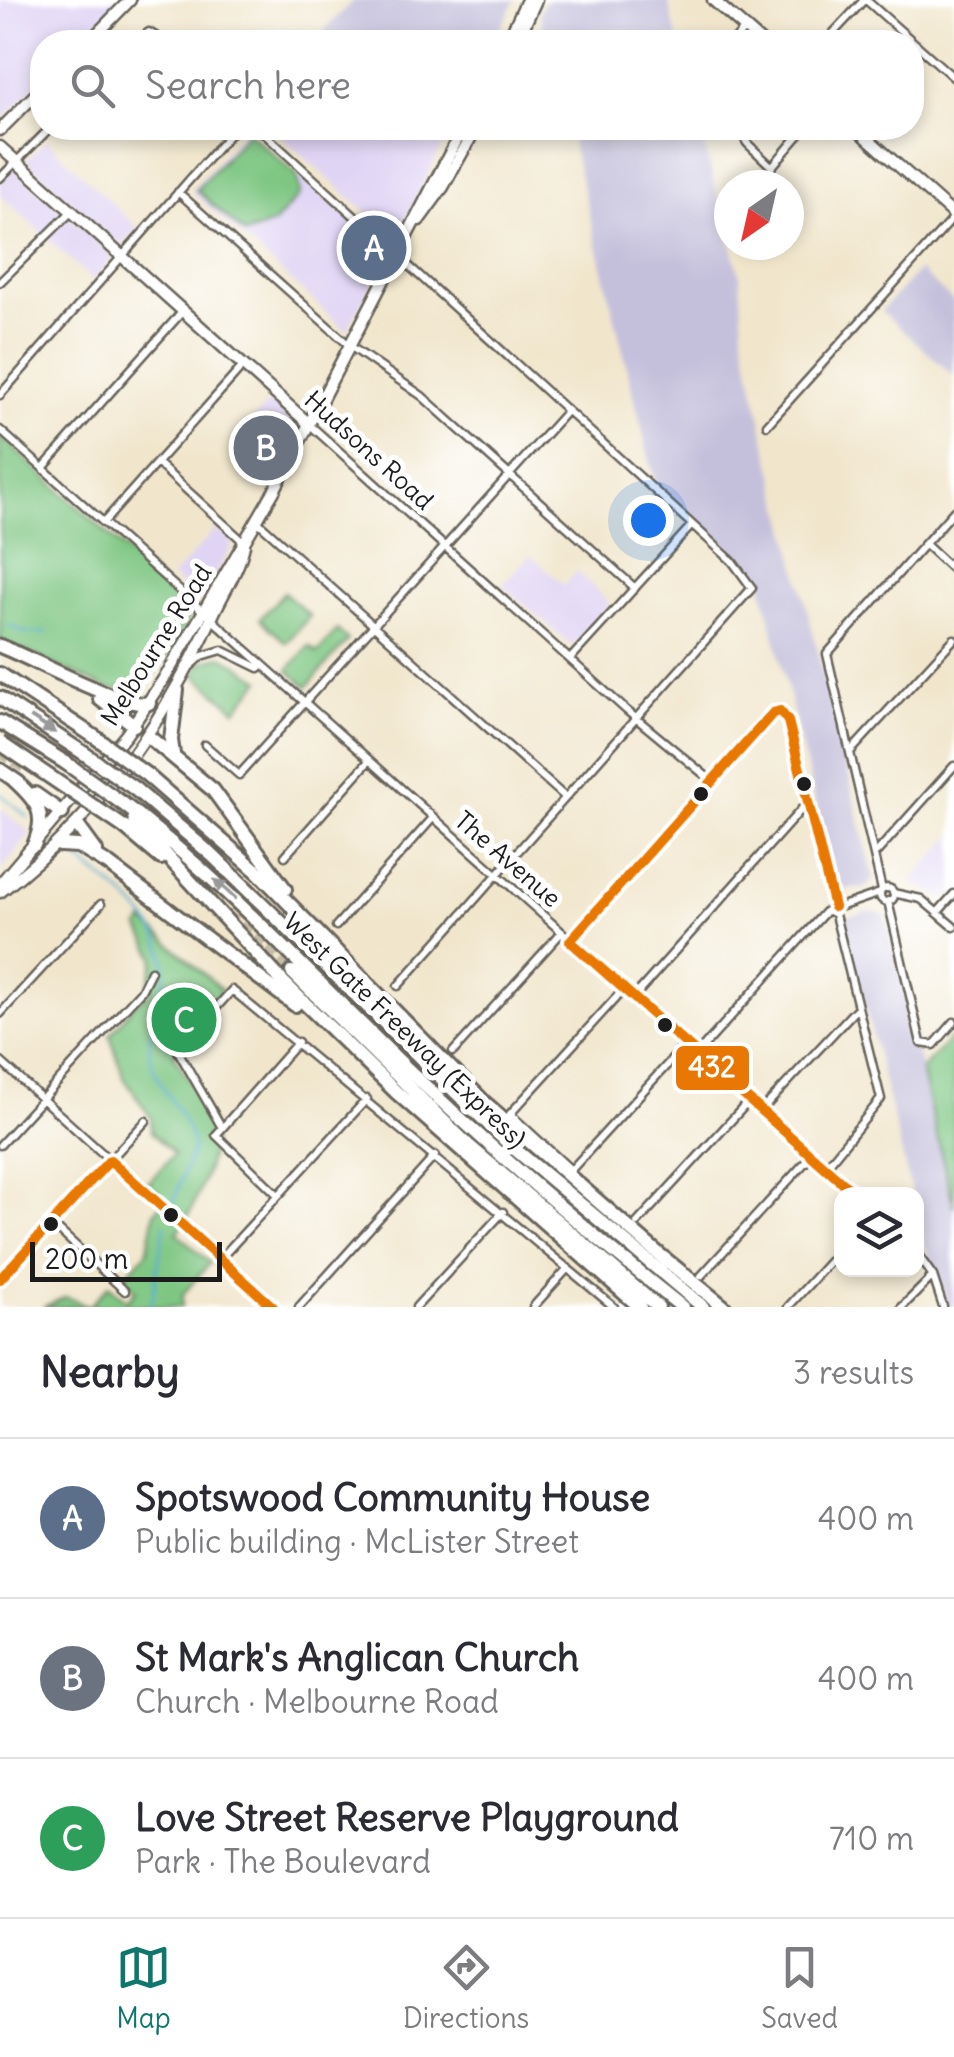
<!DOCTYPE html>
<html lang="en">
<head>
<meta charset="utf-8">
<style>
	:root { --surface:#fff; --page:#f7f7f7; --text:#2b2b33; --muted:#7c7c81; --line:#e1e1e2; --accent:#0f766e }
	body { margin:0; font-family:Delius,sans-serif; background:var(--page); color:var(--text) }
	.controls { position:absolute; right:30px; bottom:30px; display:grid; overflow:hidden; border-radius:20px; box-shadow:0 5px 15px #0003 }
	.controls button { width:90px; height:90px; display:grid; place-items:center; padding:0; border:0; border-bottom:2px solid var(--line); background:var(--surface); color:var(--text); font:50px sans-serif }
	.compass { position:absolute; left:714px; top:170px; width:90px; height:90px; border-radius:50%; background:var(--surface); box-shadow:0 5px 15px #0003; rotate:214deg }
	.scale { position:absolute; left:30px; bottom:25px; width:192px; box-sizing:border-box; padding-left:10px; border:5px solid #1c1c1c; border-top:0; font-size:28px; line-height:35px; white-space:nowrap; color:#1c1c1c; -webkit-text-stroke:8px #fff; paint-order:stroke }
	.you { position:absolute; left:648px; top:520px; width:35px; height:35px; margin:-25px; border:8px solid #fff; border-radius:50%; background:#1a73e8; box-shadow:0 0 0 15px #1a73e833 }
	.badge { display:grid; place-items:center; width:65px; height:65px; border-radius:50%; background:var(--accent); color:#fff; font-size:32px; font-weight:700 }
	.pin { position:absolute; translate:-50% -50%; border:5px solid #fff; box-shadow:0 2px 10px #0006 }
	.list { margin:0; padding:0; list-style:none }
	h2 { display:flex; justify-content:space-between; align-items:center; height:130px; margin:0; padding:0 40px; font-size:42px }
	h2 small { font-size:32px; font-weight:400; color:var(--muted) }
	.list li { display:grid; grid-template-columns:65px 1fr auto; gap:30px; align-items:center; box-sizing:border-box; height:160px; padding:0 40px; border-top:2px solid var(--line) }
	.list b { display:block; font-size:38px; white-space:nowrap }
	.list p { margin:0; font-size:32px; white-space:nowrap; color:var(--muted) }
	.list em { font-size:32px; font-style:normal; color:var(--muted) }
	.icon { flex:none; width:55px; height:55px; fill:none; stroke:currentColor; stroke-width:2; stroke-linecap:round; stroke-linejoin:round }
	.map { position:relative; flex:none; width:954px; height:1307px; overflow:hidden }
	.search { position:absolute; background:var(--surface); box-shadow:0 5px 15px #0003; left:30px; right:30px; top:30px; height:110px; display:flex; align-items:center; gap:25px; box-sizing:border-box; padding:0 35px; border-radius:40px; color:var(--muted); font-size:38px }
	.sheet { height:610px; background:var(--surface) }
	nav { display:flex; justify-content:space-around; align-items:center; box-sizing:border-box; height:140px; border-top:2px solid var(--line); background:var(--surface); font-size:28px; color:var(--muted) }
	nav a { display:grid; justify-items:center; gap:5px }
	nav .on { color:var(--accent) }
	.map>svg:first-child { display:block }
</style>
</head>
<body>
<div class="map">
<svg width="954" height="1307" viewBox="0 0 954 1307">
	<rect width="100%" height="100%" fill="#fff"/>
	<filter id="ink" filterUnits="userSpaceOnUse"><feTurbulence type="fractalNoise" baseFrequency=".01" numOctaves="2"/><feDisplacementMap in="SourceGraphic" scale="20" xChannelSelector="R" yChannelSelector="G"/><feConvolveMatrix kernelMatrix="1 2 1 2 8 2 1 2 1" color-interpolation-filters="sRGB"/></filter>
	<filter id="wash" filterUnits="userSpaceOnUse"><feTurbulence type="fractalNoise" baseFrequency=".0048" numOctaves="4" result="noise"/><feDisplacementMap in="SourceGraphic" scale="40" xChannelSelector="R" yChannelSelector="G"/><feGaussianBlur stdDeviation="2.25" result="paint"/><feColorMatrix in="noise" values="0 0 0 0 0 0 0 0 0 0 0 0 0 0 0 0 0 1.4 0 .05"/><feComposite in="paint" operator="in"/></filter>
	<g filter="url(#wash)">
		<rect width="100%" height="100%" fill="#f1e6cc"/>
		<path fill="#e0d4f4" d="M0,0H120L78,42H42V79L0,122Z
			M246,128L359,227L350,238L382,264L347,331L191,191Z
			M271,128H451L396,238Z
			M46,140L138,228L121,247L26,161Z
			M14,167L114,257L93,281L0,195V181Z
			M273,404L296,425L284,442L263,424L258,429L251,422L266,405Z
			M216,529L234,542L200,603L172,577Z
			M530,555L564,585L577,571L610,604L572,646L502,585Z
			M0,808L31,833L0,871Z
			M954,835V891L947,899L911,882Z"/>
		<path fill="#c4c0db" d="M354,0H515L494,42H333L324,33L326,28Z
			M546,0H668L678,42H546L539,12Z
			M568,128H699L740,276L743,335L765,438L874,879L866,887L845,889L838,895L762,585L743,561L655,482Z
			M919,270L954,302V376L881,311Z
			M870,911L885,914L954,1207V1307H949L925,1245L916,1194H912L843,918Z"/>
		<path fill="#7ec682" stroke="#4d714f" stroke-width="2.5" d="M248,132L297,175L300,194L273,224L245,234L196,190Z
			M0,436L193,611C172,648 157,693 108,689L0,640Z
			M284,592L310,616L286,643L260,619Z
			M337,630L348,640L307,687L288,670L309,646L317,653Z
			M223,656L261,680L236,710L194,674L202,662Z
			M144,921L222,990L180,1037L174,1055C186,1077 203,1100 211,1124C220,1148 193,1214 177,1233L210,1263L183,1294L182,1307H43L66,1297L90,1306L109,1285L127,1301L136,1290L123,1278L147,1252L155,1212L164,1198L148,1183L174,1154L151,1132V1118L124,1078L110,1035L137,1002L151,994L148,986L155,958L139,927Z
			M954,1034V1207L921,1070Z"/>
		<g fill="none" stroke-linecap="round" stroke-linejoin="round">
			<path stroke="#53acd0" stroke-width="2.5" d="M9,626L28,633H47
				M0,794L28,817
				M77,858C117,891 176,925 163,986C158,1009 147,1030 150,1055C156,1089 188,1113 193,1147L173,1203
				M151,1307L165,1225"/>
		</g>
	</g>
	<g filter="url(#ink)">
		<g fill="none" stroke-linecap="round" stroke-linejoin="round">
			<path stroke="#c6bea9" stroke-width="12" stroke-dasharray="12 6" stroke-linecap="butt" d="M0,751L24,767
				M226,914L292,972
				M261,917L440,1085"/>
			<g stroke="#67635a" stroke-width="11">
				<path id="street" d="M866,0L954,78
					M135,42L149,32L165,42
					M733,42L745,28
					M825,42L864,0
					M258,128L732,561L752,588L398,986
					M738,128L747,143L771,166
					M764,176L805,128
					M0,178L50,128
					M178,192L350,346L422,396L635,588
					M0,282L71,212
					M0,395L235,128
					M309,424L626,710L712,781
					M767,425L954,217
					M0,430L855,1194
					M157,463L245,543
					M43,468L182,312
					M257,521L565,797
					M103,523L243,366
					M925,544L954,571
					M570,659L692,525
					M191,666L202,656L222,650L259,668
					M205,745L239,775L566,412
					M851,751L954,639
					M877,852L954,766
					M285,856L368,762
					M880 895a7 7 0 1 1 14 0a7 7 0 1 1-14 0Z
					M882,890L827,654L954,511
					M893,893L921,899L954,927
					M888,901L921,1043L934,1045L954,1022
					M938,912L954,894
					M336,926L432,819
					M570,941L773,713L785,714L881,1099L825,1168
					M624,989L510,1114L571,1170L686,1044
					M633,998L807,803
					M0,1014L101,904
					M453,1052L561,933
					M697,1054L825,912L880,893
					M0,1061L273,1307
					M761,1111L858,1007
					M221,1126L178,1051L232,990L614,1307
					M0,1145L141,991L151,971
					M278,1195L216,1135L298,1042
					M51,1223L125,1291
					M637,1223L749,1101
					M916,1252L933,1276L943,1307
					M220,1259L367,1099
					M701,1276L811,1156
					M0,1279L146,1121
					M299,1307L435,1156
					M416,1307L503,1212
					M533,1307L568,1268
					M788,1307L842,1248
					M902,1307L933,1276"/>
			</g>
			<g stroke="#67635a" stroke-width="15">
				<path id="secondary" d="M713,0L761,42
					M89,42L130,0
					M856,128L954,215
					M0,130L42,88
					M0,147L309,424"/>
			</g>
			<g stroke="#67635a" stroke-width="15">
				<path id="primary" d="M507,42L527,0
					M517,42L536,0
					M419,220L443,187L476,128
					M0,884L126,735L167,674L274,491L463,128
					M0,892C96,819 164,724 213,615C224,591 239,570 244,545"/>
			</g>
			<g stroke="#67635a" stroke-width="18">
				<path id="highway" d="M0,646C29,657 127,710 149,703
					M0,674L98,739
					M0,698L85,754
					M100,699L134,725
					M0,722L66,763
					M148,736L213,790L285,889
					M173,754L171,740L177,690
					M0,770L19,783
					M147,775L258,872L485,1103L668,1262
					M13,779C37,801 48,813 34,845
					M135,789L213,856L510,1145L703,1307
					M35,794L62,813
					M122,803C221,879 305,970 395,1057C486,1145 583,1228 682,1307
					M134,820L282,981L396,1092L640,1307
					M77,825L96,851
					M124,827L161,858
					M60,845L78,846L108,864L295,1005
					M292,972L468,1145L658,1307
					M665,1259L724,1307"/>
			</g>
			<use href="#street" stroke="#fff" stroke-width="6"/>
			<use href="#secondary" stroke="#fff" stroke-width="10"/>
			<use href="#primary" stroke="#fff" stroke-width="10"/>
			<use href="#highway" stroke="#fff" stroke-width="12"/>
			<g stroke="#67635a" stroke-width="18" stroke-linecap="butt">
				<path id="highway-bridge" d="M98,739L147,775
					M0,743L124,827
					M85,754L135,789
					M66,763L122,803"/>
			</g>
			<use href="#highway-bridge" stroke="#fff" stroke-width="12"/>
			<g stroke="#fff" stroke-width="18">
				<path id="bus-1" d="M780,711L788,721L834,907
					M570,941L855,1194
					M570,941L773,713L780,711
					M110,1160L273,1307
					M0,1279L110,1160"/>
			</g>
			<use href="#bus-1" stroke="#e87803" stroke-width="10"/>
		</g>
		<defs><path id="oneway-solid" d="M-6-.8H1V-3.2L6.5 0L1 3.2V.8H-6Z" transform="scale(2.5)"/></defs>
		<g fill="#999">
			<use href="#oneway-solid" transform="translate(43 725) rotate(33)"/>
			<use href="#oneway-solid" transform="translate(225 889) rotate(-138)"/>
		</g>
	</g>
	<g fill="#1c1c1c" stroke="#fff" stroke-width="4">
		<circle cx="804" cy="784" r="9"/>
		<circle cx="701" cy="794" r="9"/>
		<circle cx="665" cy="1025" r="9"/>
		<circle cx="171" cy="1215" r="9"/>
		<circle cx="51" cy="1224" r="9"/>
	</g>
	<g text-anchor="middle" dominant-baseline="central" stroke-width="10" stroke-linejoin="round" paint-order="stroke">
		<g font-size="25" fill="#1c1c1c" stroke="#fff">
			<text transform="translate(369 450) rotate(42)">Hudsons Road</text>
			<text transform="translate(156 645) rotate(-58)">Melbourne Road</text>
			<text transform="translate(508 859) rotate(41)">The Avenue</text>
			<text transform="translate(405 1030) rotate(44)">West Gate Freeway (Express)</text>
		</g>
	</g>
	<rect stroke="#fff" stroke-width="4" x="674" y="1044" width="77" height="48" rx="10" fill="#e87803"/>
	<g font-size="28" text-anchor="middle" font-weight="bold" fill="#fff">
		<text x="712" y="1077">432</text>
	</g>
</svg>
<div class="controls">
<button><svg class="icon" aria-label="layers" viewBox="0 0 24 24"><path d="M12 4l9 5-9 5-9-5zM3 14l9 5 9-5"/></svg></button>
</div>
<svg class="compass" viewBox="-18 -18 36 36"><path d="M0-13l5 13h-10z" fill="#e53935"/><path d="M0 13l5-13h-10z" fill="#7c7c81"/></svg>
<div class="scale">200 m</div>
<div class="you"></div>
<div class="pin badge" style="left:374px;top:248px;background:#5c6f8a">A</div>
<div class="pin badge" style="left:266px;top:448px;background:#6b7280">B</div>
<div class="pin badge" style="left:184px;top:1020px;background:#2e9e5b">C</div>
<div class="search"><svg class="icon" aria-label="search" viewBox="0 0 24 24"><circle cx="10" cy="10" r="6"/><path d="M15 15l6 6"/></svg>Search here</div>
</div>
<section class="sheet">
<h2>Nearby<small>3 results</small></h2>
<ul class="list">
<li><span class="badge" style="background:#5c6f8a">A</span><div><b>Spotswood Community House</b><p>Public building · McLister Street</p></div><em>400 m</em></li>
<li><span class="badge" style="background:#6b7280">B</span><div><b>St Mark's Anglican Church</b><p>Church · Melbourne Road</p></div><em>400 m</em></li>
<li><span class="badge" style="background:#2e9e5b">C</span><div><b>Love Street Reserve Playground</b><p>Park · The Boulevard</p></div><em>710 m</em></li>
</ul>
</section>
<nav>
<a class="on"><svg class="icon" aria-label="map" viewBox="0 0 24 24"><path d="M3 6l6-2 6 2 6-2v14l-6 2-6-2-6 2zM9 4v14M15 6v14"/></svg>Map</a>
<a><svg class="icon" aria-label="directions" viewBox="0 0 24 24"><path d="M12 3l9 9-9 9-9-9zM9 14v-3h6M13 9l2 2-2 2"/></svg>Directions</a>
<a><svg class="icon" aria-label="saved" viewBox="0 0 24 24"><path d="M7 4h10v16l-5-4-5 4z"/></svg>Saved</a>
</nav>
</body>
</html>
